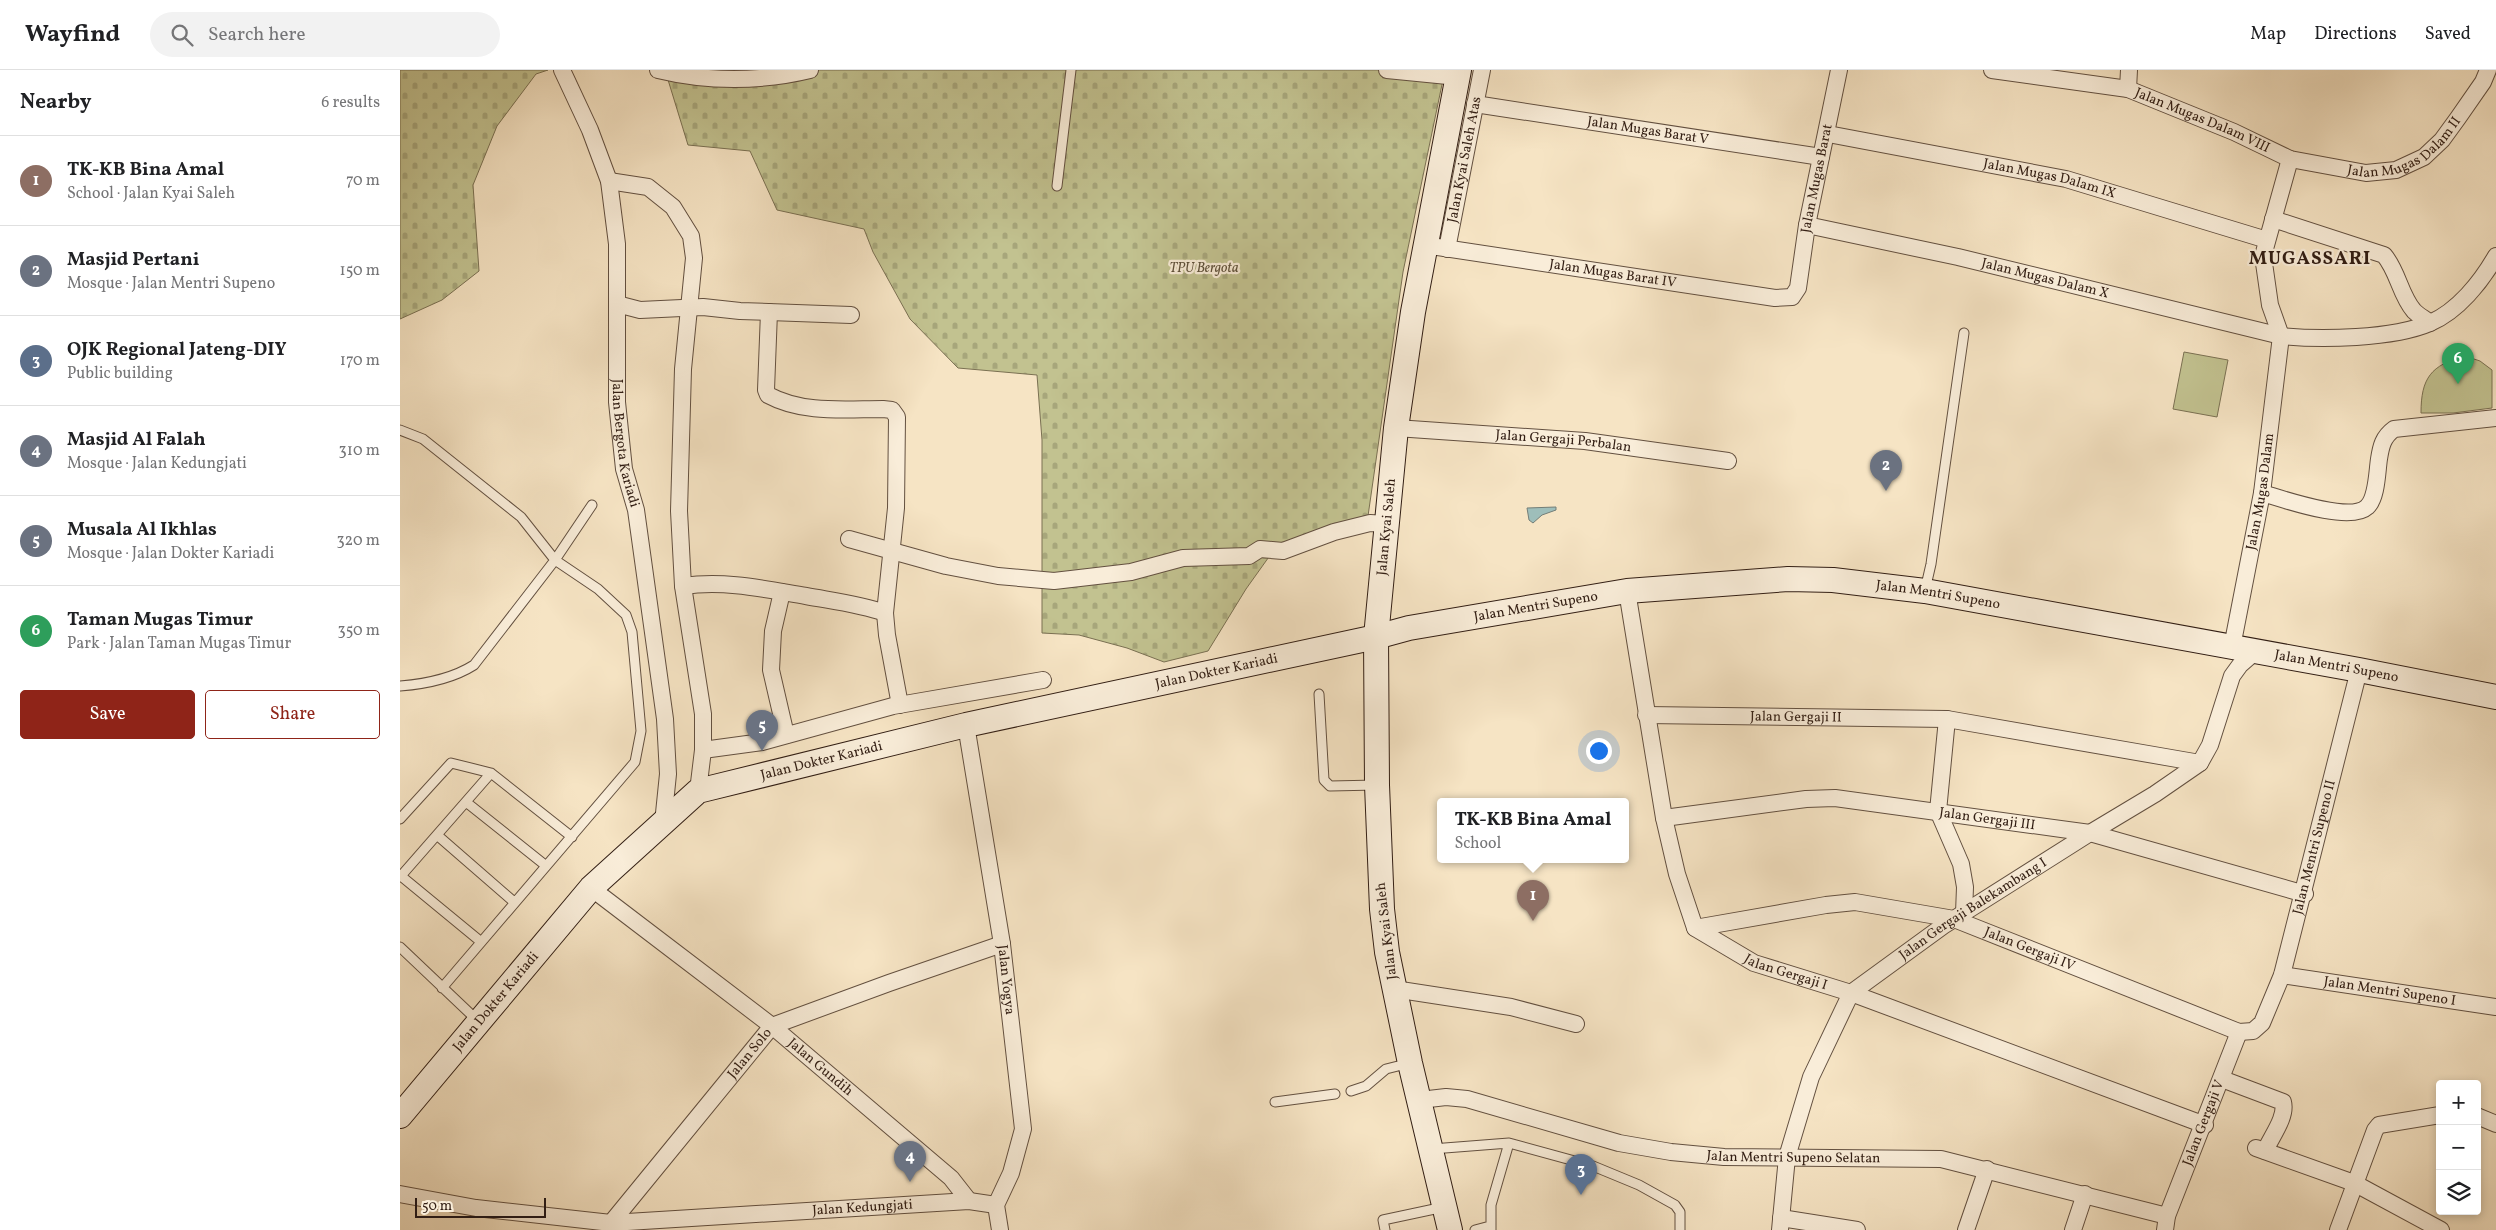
<!DOCTYPE html>
<html lang="en">
<head>
<meta charset="utf-8">
<style>
	:root { --surface:#fff; --page:#f2f2f2; --text:#202124; --muted:#757577; --line:#e0e0e0; --accent:#8f2418 }
	body { margin:0; font-family:Vollkorn,serif; background:var(--page); color:var(--text) }
	.controls { position:absolute; right:15px; bottom:15px; display:grid; overflow:hidden; border-radius:5px; box-shadow:0 2px 8px #0003 }
	.controls button { width:45px; height:45px; display:grid; place-items:center; padding:0; border:0; border-bottom:1px solid var(--line); background:var(--surface); color:var(--text); font:25px sans-serif }
	.scale { position:absolute; left:15px; bottom:12px; width:131px; box-sizing:border-box; padding-left:5px; border:2px solid #321e14; border-top:0; font-size:14px; line-height:18px; white-space:nowrap; color:#321e14; -webkit-text-stroke:4px #f9edd9; paint-order:stroke }
	.you { position:absolute; left:1198px; top:680px; width:18px; height:18px; margin:-12px; border:4px solid #fff; border-radius:50%; background:#1a73e8; box-shadow:0 0 0 8px #1a73e833 }
	.badge { display:grid; place-items:center; width:32px; height:32px; border-radius:50%; background:var(--accent); color:#fff; font-size:16px; font-weight:700 }
	.pin { position:absolute; translate:-50% -41px; filter:drop-shadow(0 1px 2px #0008) }
	.pin::after { content:''; position:absolute; top:26px; width:18px; height:15px; background:inherit; clip-path:polygon(0 0,100% 0,50% 100%) }
	.popup { position:absolute; left:1037px; top:728px; width:192px; height:65px; box-sizing:border-box; display:grid; place-content:center; border-radius:5px; background:var(--surface); filter:drop-shadow(0 1px 4px #0005); font-size:16px; white-space:nowrap; color:var(--muted) }
	.popup b { font-size:19px; color:var(--text) }
	.popup::after { content:''; position:absolute; left:50%; top:100%; margin-left:-10px; border:10px solid transparent; border-top-color:var(--surface) }
	.list { margin:0; padding:0; list-style:none }
	h2 { display:flex; justify-content:space-between; align-items:center; height:65px; margin:0; padding:0 20px; font-size:21px }
	h2 small { font-size:16px; font-weight:400; color:var(--muted) }
	.list li { display:grid; grid-template-columns:32px 1fr auto; gap:15px; align-items:center; box-sizing:border-box; height:90px; padding:0 20px; border-top:1px solid var(--line) }
	.list b { display:block; font-size:19px; white-space:nowrap }
	.list p { margin:0; font-size:16px; white-space:nowrap; color:var(--muted) }
	.list em { font-size:16px; font-style:normal; color:var(--muted) }
	.actions { display:flex; gap:10px; padding:15px 20px }
	.actions a { flex:1; padding:11px 0; border:1px solid var(--accent); border-radius:5px; text-align:center; font-size:18px; color:var(--accent) }
	.actions .main { background:var(--accent); color:#fff }
	.icon { flex:none; width:28px; height:28px; fill:none; stroke:currentColor; stroke-width:2; stroke-linecap:round; stroke-linejoin:round }
	.map { position:relative; flex:none; width:2096px; height:1160px; overflow:hidden }
	header { display:flex; align-items:center; gap:30px; box-sizing:border-box; height:70px; padding:0 25px; background:var(--surface); border-bottom:1px solid var(--line) }
	header strong { font-size:24px }
	nav { display:flex; gap:28px; margin-inline-start:auto; font-size:18px }
	.search { width:350px; height:45px; background:var(--page); display:flex; align-items:center; gap:12px; box-sizing:border-box; padding:0 18px; border-radius:28px; color:var(--muted); font-size:19px }
	main { display:flex }
	aside { flex:1; background:var(--surface) }
	.map>svg:first-child { display:block }
</style>
</head>
<body>
<header>
<strong>Wayfind</strong>
<div class="search"><svg class="icon" aria-label="search" viewBox="0 0 24 24"><circle cx="10" cy="10" r="6"/><path d="M15 15l6 6"/></svg>Search here</div>
<nav><a>Map</a><a>Directions</a><a>Saved</a></nav>
</header>
<main>
<aside>
<h2>Nearby<small>6 results</small></h2>
<ul class="list">
<li><span class="badge" style="background:#8d6e63">1</span><div><b>TK-KB Bina Amal</b><p>School · Jalan Kyai Saleh</p></div><em>70 m</em></li>
<li><span class="badge" style="background:#6b7280">2</span><div><b>Masjid Pertani</b><p>Mosque · Jalan Mentri Supeno</p></div><em>150 m</em></li>
<li><span class="badge" style="background:#5c6f8a">3</span><div><b>OJK Regional Jateng-DIY</b><p>Public building</p></div><em>170 m</em></li>
<li><span class="badge" style="background:#6b7280">4</span><div><b>Masjid Al Falah</b><p>Mosque · Jalan Kedungjati</p></div><em>310 m</em></li>
<li><span class="badge" style="background:#6b7280">5</span><div><b>Musala Al Ikhlas</b><p>Mosque · Jalan Dokter Kariadi</p></div><em>320 m</em></li>
<li><span class="badge" style="background:#2e9e5b">6</span><div><b>Taman Mugas Timur</b><p>Park · Jalan Taman Mugas Timur</p></div><em>350 m</em></li>
</ul>
<div class="actions"><a class="main">Save</a><a>Share</a></div>
</aside>
<div class="map">
<svg width="2096" height="1160" viewBox="0 0 2096 1160">
	<defs>
		<pattern id="cemetery-stones" width="16" height="16" patternUnits="userSpaceOnUse" patternTransform="scale(1.25)"><rect width="16" height="16" fill="#c2c290"/><path d="M2 7V4a2 2 0 0 1 4 0v3zM10 15v-3a2 2 0 0 1 4 0v3z" fill="#a7a67b"/></pattern>
	</defs>
	<rect width="100%" height="100%" fill="#f6e4c4"/>
	<filter id="stains"><feTurbulence type="fractalNoise" baseFrequency=".004" numOctaves="4"/><feColorMatrix values="0 0 0 0 .2 0 0 0 0 .09 0 0 0 0 .02 0 0 0 .5 -.17"/></filter>
	<radialGradient id="worn" r=".72"><stop offset=".6" stop-color="#630" stop-opacity="0"/><stop offset="1" stop-color="#630" stop-opacity=".3"/></radialGradient>
	<path fill="url(#cemetery-stones)" stroke="#7a7052" d="M0,0H148L136,4L97,56L73,115L79,201L42,230L0,249Z
		M265,0H1045L1003,202L967,453L876,477L846,519L808,581L764,592L727,578L679,565L642,563V370L637,305L558,298L510,249L473,182L464,159L377,140L350,81L288,75Z"/>
	<path fill="#c2c290" stroke="#7a7052" d="M1784,282L1828,290L1817,347L1773,339Z
		M2065,286L2080,291L2092,300V338L2053,343H2021C2021,308 2031,295 2065,286Z"/>
	<path fill="#9ebeba" stroke="#737e78" d="M1156,437V440L1142,445L1133,453L1129,450L1127,438Z"/>
	<g fill="none" stroke-linecap="round" stroke-linejoin="round">
		<g stroke="#635040" stroke-width="11">
			<path id="service" d="M657,116L671,0
				M0,360L23,369L121,447L155,490L198,519L226,545L232,562L241,661L235,692L42,918
				M1525,520L1531,494L1564,263
				M0,616C25,614 52,609 74,595L155,490L192,435
				M919,624L924,710L930,716L977,715
				M66,732L145,795
				M0,749L51,693L91,703L172,767
				M37,765L114,832
				M1,806L80,871
				M0,807L91,703
				M0,877L79,952
				M951,1021L966,1016L986,999L1010,993
				M875,1032L935,1024
				M1032,1079L1109,1073L1193,1096L1239,1115L1275,1135L1280,1142V1160
				M985,1160L983,1150L1044,1137
				M1075,1160L1090,1156
				M1091,1160V1135L1109,1073"/>
		</g>
		<g stroke="#635040" stroke-width="18">
			<g id="minor">
				<path id="s1" d="M162,0L190,60L209,111L217,174V332L224,399L236,440L265,649L268,704L263,753"/>
				<path d="M258,0C307,12 361,12 410,0"/>
				<path d="M987,0L1058,7"/>
				<path id="s2" d="M1592,0L1728,19L1834,62L1890,89L1966,103L1996,100L2024,87L2042,70L2058,48L2083,12L2088,0"/>
				<path d="M1728,19L1729,0"/>
				<path id="s3" d="M1075,34L1421,87"/>
				<path id="s4" d="M1428,64L1666,109L1867,170"/>
				<path d="M209,111L248,117L273,137L291,166L294,188L283,299L279,441L283,516L303,644V680L298,721"/>
				<path d="M1873,149L1984,185C1998,201 2000,225 2014,241C2018,245 2025,249 2030,253"/>
				<path id="s5" d="M1407,155L1558,187L1881,266C1920,270 1993,269 2030,253C2058,241 2081,212 2096,186"/>
				<path id="s6" d="M1024,175L1375,228L1392,227L1398,218L1407,155L1439,0"/>
				<path id="s7" d="M1047,179L1082,0"/>
				<path d="M217,234L240,240L303,237L340,241L451,245"/>
				<path d="M369,242L366,320L368,325C403,344 445,339 483,339L492,340L497,347L496,438L485,543L487,565L500,635"/>
				<path id="s8" d="M996,358L1185,371L1328,391"/>
				<path d="M1862,423C1883,429 1950,453 1967,437C1977,428 1977,402 1979,389C1981,376 1983,367 1994,359L2096,348"/>
				<path d="M449,469L546,496L598,506L654,511L731,502L783,488L849,486L860,479L883,481L934,462L970,453L986,454"/>
				<path d="M283,516C326,510 364,519 406,526C433,531 460,534 485,543"/>
				<path id="s9" d="M1227,521L1264,748L1277,804L1295,858L1354,893L1451,923L1805,1055"/>
				<path d="M382,522L373,561L371,600L386,665"/>
				<path id="s10" d="M1832,577L1862,423L1881,266L1870,235L1863,186L1890,89"/>
				<path id="s11" d="M1246,645L1547,649L1800,693"/>
				<path d="M1547,649L1538,741L1561,794L1565,817L1564,843"/>
				<path id="s12" d="M566,655L602,874L623,1059L611,1103L596,1135L600,1160"/>
				<path d="M303,680L362,672L493,636L643,610"/>
				<path id="s13" d="M1264,748L1406,729L1435,728L1690,763L1905,824"/>
				<path id="s14" d="M191,818L372,956L551,1108L569,1131"/>
				<path id="s15" d="M1295,858L1426,835L1455,832L1554,849L1839,962L1853,961L1862,953L1882,905L1959,600"/>
				<path id="s16" d="M1882,905L2096,937"/>
				<path d="M994,919L1111,937L1176,954"/>
				<path d="M1822,1009L1883,1032C1887,1047 1871,1067 1865,1081"/>
				<path id="s17" d="M1020,1030L1046,1027L1067,1029L1219,1073L1271,1082L1324,1087L1541,1089L1767,1146"/>
				<path d="M2077,1046L2096,1054"/>
				<path d="M1856,1078L1954,1113L2041,1160"/>
				<path id="s18" d="M0,1124L76,1138L211,1153L569,1131L596,1135"/>
				<path d="M1381,1148L1457,1160"/>
				<path id="s19" d="M211,1153L372,956L489,913L602,874"/>
				<path id="s20" d="M1380,1160L1387,1087L1411,1007L1451,923L1543,856L1690,763L1755,724L1800,693L1810,675L1832,606L1840,595L1856,581"/>
				<path d="M1566,1160L1587,1099"/>
				<path d="M1673,1160L1685,1124"/>
				<path id="s21" d="M1765,1160L1767,1146L1839,962"/>
				<path d="M1938,1160L1975,1060L1979,1055L2040,1045"/>
			</g>
		</g>
		<g stroke="#321e14" stroke-width="26">
			<g id="secondary">
				<path id="s22" d="M0,1046L191,818L298,721L566,655L976,567L1009,558L1227,521L1388,509L1433,510L1525,521L1959,600L2096,627"/>
				<path id="s23" d="M1050,1160L1010,993L987,882L982,839L977,715L976,567L996,358L1013,242L1059,0"/>
			</g>
		</g>
		<use href="#service" stroke="#f9edd9" stroke-width="9"/>
		<use href="#minor" stroke="#f9edd9" stroke-width="16"/>
		<use href="#secondary" stroke="#f9edd9" stroke-width="24"/>
	</g>
	<g text-anchor="middle" dominant-baseline="central" stroke-width="4.5" stroke-linejoin="round" paint-order="stroke">
		<g font-size="14" fill="#321e14" stroke="#f9edd9">
			<text stroke="none"><textPath href="#s2" startOffset="218">Jalan Mugas Dalam VIII</textPath></text>
			<text stroke="none"><textPath href="#s3" startOffset="175">Jalan Mugas Barat V</textPath></text>
			<text stroke="none"><textPath href="#s2" startOffset="438">Jalan Mugas Dalam II</textPath></text>
			<text stroke="none"><textPath href="#s7" startOffset="91">Jalan Kyai Saleh Atas</textPath></text>
			<text stroke="none"><textPath href="#s6" startOffset="494">Jalan Mugas Barat</textPath></text>
			<text stroke="none"><textPath href="#s4" startOffset="226">Jalan Mugas Dalam IX</textPath></text>
			<text stroke="none"><textPath href="#s6" startOffset="191">Jalan Mugas Barat IV</textPath></text>
			<text stroke="none"><textPath href="#s5" startOffset="244">Jalan Mugas Dalam X</textPath></text>
			<text stroke="none"><textPath href="#s8" startOffset="168">Jalan Gergaji Perbalan</textPath></text>
			<text stroke="none"><textPath href="#s1" startOffset="384">Jalan Bergota Kariadi</textPath></text>
			<text stroke="none"><textPath href="#s10" startOffset="158">Jalan Mugas Dalam</textPath></text>
			<text stroke="none"><textPath href="#s23" startOffset="711">Jalan Kyai Saleh</textPath></text>
			<text stroke="none"><textPath href="#s22" startOffset="1705">Jalan Mentri Supeno</textPath></text>
			<text stroke="none"><textPath href="#s22" startOffset="1300">Jalan Mentri Supeno</textPath></text>
			<text stroke="none"><textPath href="#s22" startOffset="2110">Jalan Mentri Supeno</textPath></text>
			<text stroke="none"><textPath href="#s22" startOffset="974">Jalan Dokter Kariadi</textPath></text>
			<text stroke="none"><textPath href="#s11" startOffset="150">Jalan Gergaji II</textPath></text>
			<text stroke="none"><textPath href="#s22" startOffset="569">Jalan Dokter Kariadi</textPath></text>
			<text stroke="none"><textPath href="#s13" startOffset="326">Jalan Gergaji III</textPath></text>
			<text stroke="none"><textPath href="#s15" startOffset="779">Jalan Mentri Supeno II</textPath></text>
			<text stroke="none"><textPath href="#s20" startOffset="398">Jalan Gergaji Balekambang I</textPath></text>
			<text transform="translate(987 861) rotate(-97)">Jalan Kyai Saleh</text>
			<text stroke="none"><textPath href="#s15" startOffset="344">Jalan Gergaji IV</textPath></text>
			<text stroke="none"><textPath href="#s9" startOffset="446">Jalan Gergaji I</textPath></text>
			<text stroke="none"><textPath href="#s12" startOffset="258">Jalan Yogya</textPath></text>
			<text stroke="none"><textPath href="#s16" startOffset="109">Jalan Mentri Supeno I</textPath></text>
			<text stroke="none"><textPath href="#s22" startOffset="149">Jalan Dokter Kariadi</textPath></text>
			<text stroke="none"><textPath href="#s19" startOffset="219">Jalan Solo</textPath></text>
			<text stroke="none"><textPath href="#s14" startOffset="291">Jalan Gundih</textPath></text>
			<text stroke="none"><textPath href="#s21" startOffset="114">Jalan Gergaji V</textPath></text>
			<text stroke="none"><textPath href="#s17" startOffset="381">Jalan Mentri Supeno Selatan</textPath></text>
			<text stroke="none"><textPath href="#s18" startOffset="465">Jalan Kedungjati</textPath></text>
		</g>
		<g font-size="14" font-style="italic" fill="#5d4f39" stroke="#f9edd9">
			<text x="804" y="198">TPU Bergota</text>
		</g>
		<g font-size="19" font-weight="bold" letter-spacing="1" fill="#321e14" stroke="#f9edd9">
			<text x="1910" y="189">MUGASSARI</text>
		</g>
	</g>
	<rect width="100%" height="100%" filter="url(#stains)"/>
	<rect width="100%" height="100%" fill="url(#worn)"/>
</svg>
<div class="controls">
<button>+</button>
<button>−</button>
<button><svg class="icon" aria-label="layers" viewBox="0 0 24 24"><path d="M12 4l9 5-9 5-9-5zM3 14l9 5 9-5"/></svg></button>
</div>
<div class="scale">50 m</div>
<div class="you"></div>
<div class="pin badge" style="left:1133px;top:851px;background:#8d6e63">1</div>
<div class="popup"><b>TK-KB Bina Amal</b>School</div>
<div class="pin badge" style="left:1486px;top:421px;background:#6b7280">2</div>
<div class="pin badge" style="left:1181px;top:1125px;background:#5c6f8a">3</div>
<div class="pin badge" style="left:510px;top:1112px;background:#6b7280">4</div>
<div class="pin badge" style="left:362px;top:681px;background:#6b7280">5</div>
<div class="pin badge" style="left:2058px;top:314px;background:#2e9e5b">6</div>
</div>
</main>
</body>
</html>
